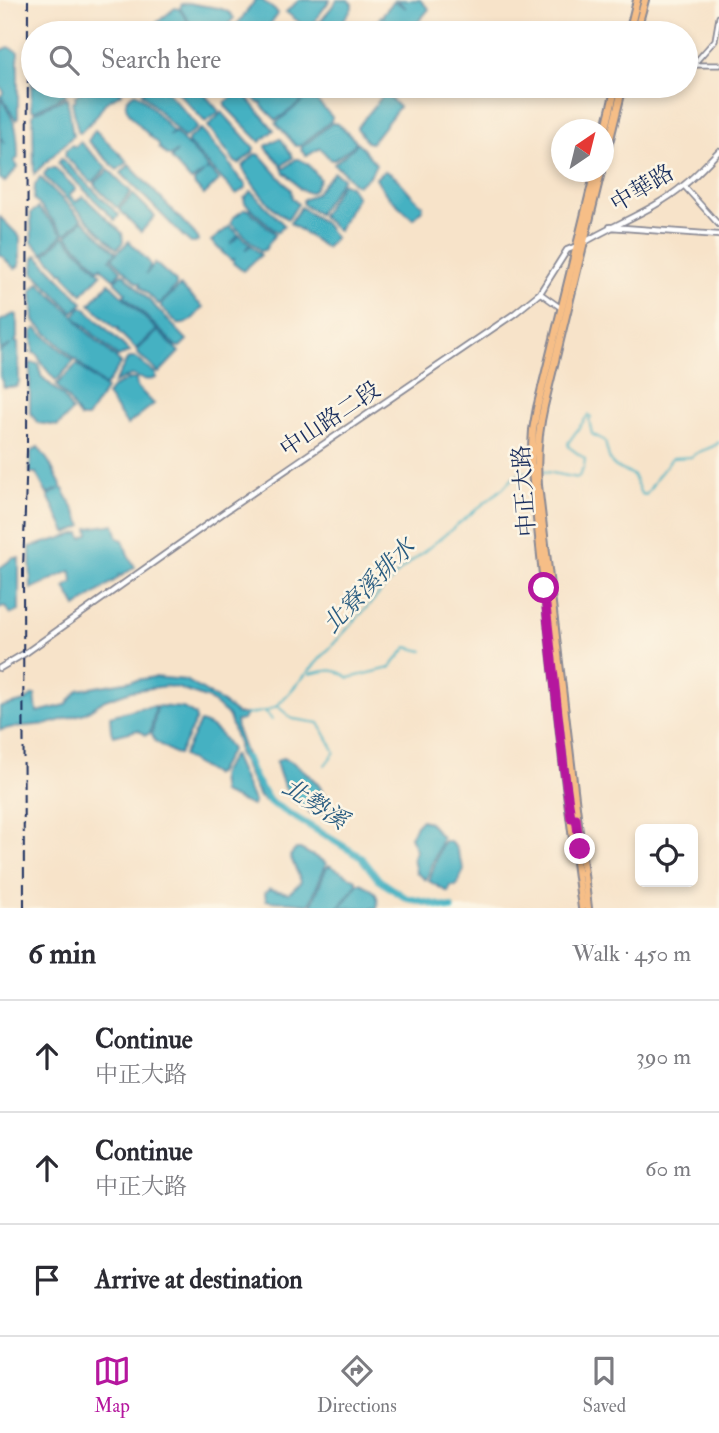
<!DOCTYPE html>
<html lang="en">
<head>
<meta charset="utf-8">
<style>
	:root { --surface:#fff; --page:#f2f2f3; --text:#2b2b33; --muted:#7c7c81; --line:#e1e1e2; --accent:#b5179e }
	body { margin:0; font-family:"IM FELL Double Pica","Noto Serif TC",serif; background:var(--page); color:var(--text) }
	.controls { position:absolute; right:21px; bottom:21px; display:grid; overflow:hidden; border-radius:10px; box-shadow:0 4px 10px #0003 }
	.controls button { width:63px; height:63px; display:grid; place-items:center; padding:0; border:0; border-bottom:2px solid var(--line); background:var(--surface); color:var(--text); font:35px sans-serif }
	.compass { position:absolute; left:551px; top:119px; width:63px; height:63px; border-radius:50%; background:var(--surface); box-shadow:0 4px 10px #0003; rotate:35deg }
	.stop { position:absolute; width:21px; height:21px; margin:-16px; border:5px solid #b5179e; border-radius:50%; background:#fff }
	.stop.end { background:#b5179e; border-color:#fff; box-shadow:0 2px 7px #0008 }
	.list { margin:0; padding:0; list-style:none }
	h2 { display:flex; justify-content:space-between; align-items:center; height:91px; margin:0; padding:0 28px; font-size:30px }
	h2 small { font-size:23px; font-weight:400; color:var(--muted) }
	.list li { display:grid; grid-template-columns:46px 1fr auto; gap:21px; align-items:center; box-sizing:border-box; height:112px; padding:0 28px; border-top:2px solid var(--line) }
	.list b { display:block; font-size:26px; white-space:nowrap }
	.list p { margin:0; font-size:23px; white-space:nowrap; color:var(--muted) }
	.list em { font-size:23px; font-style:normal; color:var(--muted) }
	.icon { flex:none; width:38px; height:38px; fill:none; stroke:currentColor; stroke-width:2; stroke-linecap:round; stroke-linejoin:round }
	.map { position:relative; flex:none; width:719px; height:908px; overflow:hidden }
	.search { position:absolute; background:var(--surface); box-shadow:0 4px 10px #0003; left:21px; right:21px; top:21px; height:77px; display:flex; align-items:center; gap:18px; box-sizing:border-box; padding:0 24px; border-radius:38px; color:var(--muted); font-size:26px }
	.sheet { height:427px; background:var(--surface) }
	nav { display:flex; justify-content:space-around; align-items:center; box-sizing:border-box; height:98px; border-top:2px solid var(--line); background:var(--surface); font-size:19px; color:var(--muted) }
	nav a { display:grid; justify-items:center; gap:4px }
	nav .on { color:var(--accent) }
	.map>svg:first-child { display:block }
</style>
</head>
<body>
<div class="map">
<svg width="719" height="908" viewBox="0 0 719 908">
	<rect width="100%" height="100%" fill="#fcf5e5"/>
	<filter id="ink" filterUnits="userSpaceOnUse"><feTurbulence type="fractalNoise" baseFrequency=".0143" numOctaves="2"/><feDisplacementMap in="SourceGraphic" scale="14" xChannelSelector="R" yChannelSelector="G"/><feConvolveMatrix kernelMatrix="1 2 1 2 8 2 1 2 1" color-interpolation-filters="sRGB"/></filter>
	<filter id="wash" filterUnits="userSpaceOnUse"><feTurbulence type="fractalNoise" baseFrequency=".00686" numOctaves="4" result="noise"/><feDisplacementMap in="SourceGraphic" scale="28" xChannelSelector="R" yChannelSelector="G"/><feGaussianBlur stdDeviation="1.57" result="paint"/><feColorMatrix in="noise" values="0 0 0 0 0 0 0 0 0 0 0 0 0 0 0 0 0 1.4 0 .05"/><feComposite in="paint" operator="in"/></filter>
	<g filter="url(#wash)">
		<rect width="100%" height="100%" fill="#f7e3c9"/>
		<path fill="#44b1c2" stroke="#307090" stroke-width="2" d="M256,0H262L278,13L264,33L236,31V25C244,17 248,8 256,0Z
			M299,0H330L311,26L307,28L286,12Z
			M337,0H348L352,4V8L334,33H330L317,24V23L321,21Z
			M397,0H420L429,9L419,21L413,25L414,27L408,33H385L377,26V22L381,16L384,17L383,14L394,1L406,8Z
			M190,3C204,8 225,4 234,18L224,29L228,33H197L180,8L182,4Z
			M175,8L179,9L196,33H147L151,29H155L154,25Z
			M9,47L18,52V118L16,120L1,96L4,92L0,86V51Z
			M32,64H33V86H64L66,91L65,95L34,111L31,109Z
			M91,86H115L122,93L105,103L96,117L80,133L78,132L72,102L76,100L75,96Z
			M147,86H162L196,124L197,128L184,138L142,93Z
			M172,86H197L218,110V113L205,122Z
			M250,86H284L273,96L287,86H300L309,95L307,97L312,101L316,100L332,117L331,121L300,146H296L276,123L303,101L276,120L262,106V103H258L247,90Z
			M238,92L245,95L274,130L260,142L225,106V103Z
			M135,93L142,97L171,129L173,132L169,136L175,132C186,144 196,154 208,168L207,170L209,169L219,180L204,195L194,184V182L204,172L191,181L171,159L177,151L171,156H168L159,147V144C151,137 123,113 126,102C128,97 131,96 135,93Z
			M384,94L390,98L399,107L371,143L367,142L357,128Z
			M0,97C16,123 18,127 18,158L14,161L18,167L5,182L0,178V138L5,144L0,136Z
			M67,97L73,136L34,174L33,115L35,112Z
			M222,112L254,148L253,152L239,164L235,162L208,126Z
			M332,123L338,124L356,141L354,145L334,160H331L320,148L307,156L301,150L302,147Z
			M201,129L228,161L239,178L246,185V188L236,194L188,143V139Z
			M95,130L128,162L117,170L88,141Z
			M278,139H281L293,157L283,165V168H285L296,159H299L308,164L320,179L313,191L309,193L300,189L287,174L284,173L280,163L267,149L266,146Z
			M80,142L106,167L105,170L93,182H91L65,156L66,150L72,145L75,147Z
			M357,142L376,164C372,174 367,181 357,185L352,182L340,168H338L334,164L354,147Z
			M255,154L260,155L291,190L292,198L298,204L289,218L287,219C268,206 255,188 243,169V166Z
			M61,158L119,215L115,220L58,164Z
			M129,165L195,234L198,241L195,243H191L184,237L121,173Z
			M49,168H55L76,189L69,195L76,202L83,196L122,233L123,242L117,249L45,177L44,174Z
			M109,170L131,192L118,207H116L95,186V183Z
			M384,171C401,176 408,196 423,205L422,210L413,219L386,194L376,178Z
			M334,172L343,178L318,214L303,204V200L315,194Z
			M40,177L82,219L66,234L64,233L34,199L35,185Z
			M342,183L350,186L357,197L338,231L321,216Z
			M251,191L284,225L278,232L274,230L245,203L244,198Z
			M133,194L155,216L141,232L119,209Z
			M301,207L326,225L335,238L326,248L290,223Z
			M38,208L63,234L43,254L32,242L31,213Z
			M245,209L249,210L275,234L265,250L261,251L231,223L233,218Z
			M0,217L19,236L20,239V264L15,269L0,254Z
			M83,220L116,252L110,259L121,271L114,279L101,268L102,266L99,269L67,236Z
			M230,226L239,235L230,244L240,235L250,244L245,250L251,245L261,255L243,271L233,263L234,259L231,260L222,252L223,250L218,248L211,241Z
			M64,236L101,274L82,294L64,275L65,272H61L45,255Z
			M129,241L149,262L150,266L146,274L155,263L176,282V286L161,303L158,304L140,286V283H137L112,258Z
			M37,255L83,303L73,312L33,272L34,258Z
			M122,274H124L187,340L180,347L176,346L124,295L126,293L115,282V280Z
			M39,283L74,316L81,307L85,308L130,352L118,357L75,317L83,328L121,363L105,387L34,321L32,291Z
			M109,283L157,330L136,349L118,331V328H115L90,304Z
			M180,286L203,307C196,315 189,326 178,324L161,307V304Z
			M14,314L17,315V338L15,342L18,343L19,382L16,387H4L0,376V352L11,345L0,350V321Z
			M36,328L74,361L56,381L42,364L37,354L33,353L32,332Z
			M158,331L179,352L159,373L138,354L137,350Z
			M128,358H136L156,374V378C148,382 139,378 131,375L114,383Z
			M30,363L39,364L41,376L63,396L72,411L58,426L38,423L30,412Z
			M77,364L106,389L87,418H80L67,397L56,385Z
			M129,379H136L137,387L154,404L127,425L107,395L113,387Z
			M38,447L49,462L61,485V488L63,489L83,526L68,533L66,532L48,496L59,489L47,494L36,473H30L31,452Z
			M114,524L118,538L123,540L128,555L135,567L121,576L119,575L118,578L76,607L65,587L73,582L72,572L70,571L31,589L30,547L80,533L82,538L89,534L88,528Z
			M13,558H19V611L11,614L4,606L0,608V568Z
			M154,677L186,680L222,702L237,714H246L243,720L236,721L237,730L259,791L264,797L272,799L269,803L259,797L238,752V744L229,717L226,713L208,699L178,688L166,686L131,691L105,700L85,713L48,724L14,727L0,730V707L25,701L33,695H35L37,712L66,705L78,690Z
			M156,706L150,733L146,735L138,730L113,736L111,731L110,716L138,708Z
			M157,706L183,708L195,715L196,720L179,754L174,753L155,741L152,734Z
			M200,722C214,725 225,738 231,750L217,773L214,775L183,756Z
			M233,755L254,803L252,806L222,793L220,777L222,771Z
			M282,758C294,760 315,779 322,790L316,799L323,793L328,797L333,807L317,815L309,812L308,807C288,804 281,780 276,762Z
			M421,820L429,822L442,838L426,880L416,872L413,859L416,850L410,837L416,825Z
			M444,841H449L456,848L464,870L456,886H451L448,892L429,881L441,846Z
			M296,849H300L325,862L326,864L310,903L307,905C291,899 280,904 266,900L265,893L269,889L289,893L300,883L301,881L290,856Z
			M329,865L356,880L357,884L338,908H314L311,907L326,869Z
			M361,883C373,890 380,893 377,908H340L358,884Z"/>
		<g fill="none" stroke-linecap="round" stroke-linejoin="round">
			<path stroke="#44b1c2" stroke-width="2" d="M541,471L578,478L584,467L585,459L569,447L568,443L588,415L591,417L589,420L592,434L605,441C610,466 610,465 633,475L641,494L646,495L658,476L672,458L691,457C699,449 712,450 719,442
				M310,674C327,670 334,667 349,678L390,668L407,647L423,651
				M277,706L293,719L319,723L335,752L325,765
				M266,712L272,720
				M245,715L266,711L277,706L401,570L503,488C510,480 515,475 526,472"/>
			<path stroke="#44b1c2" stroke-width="7" d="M246,758L254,778L270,802L361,857L379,880L406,898L451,908"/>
		</g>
	</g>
	<g filter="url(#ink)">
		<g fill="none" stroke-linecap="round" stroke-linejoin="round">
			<g stroke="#898994" stroke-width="7">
				<path id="minor" d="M686,65H719
					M693,65L715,40L719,17
					M684,186L719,225
					M540,293L561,308"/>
			</g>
			<g stroke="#898994" stroke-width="8">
				<path id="tertiary" d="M610,227L719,235
					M585,242C617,223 656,209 684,185C697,175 708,162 719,151
					M0,668L27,652L226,511L514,314L540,293L567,250L577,246"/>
			</g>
			<g stroke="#898994" stroke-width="10">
				<path id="primary" d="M629,33L637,0
					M636,33L645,0
					M604,136L616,86
					M604,163L623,86
					M582,908L564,770L531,463L533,430L537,408L595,172
					M588,908L538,485C536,457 538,432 544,406L601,172"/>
			</g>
			<use href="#minor" stroke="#fff" stroke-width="3.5"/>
			<use href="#tertiary" stroke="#fff" stroke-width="4.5"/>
			<use href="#primary" stroke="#f6be87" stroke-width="6"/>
			<path stroke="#1b2f5e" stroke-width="2" stroke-dasharray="10 5" stroke-linecap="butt" d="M24,908L23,569L27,452L28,0"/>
		</g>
	</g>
	<g fill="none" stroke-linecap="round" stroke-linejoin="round" filter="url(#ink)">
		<path stroke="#b5179e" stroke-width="9" d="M544,588L564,769L571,818H576L580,849"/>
	</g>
	<g text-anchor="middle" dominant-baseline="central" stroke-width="5" stroke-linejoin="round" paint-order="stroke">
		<g font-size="23" fill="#1b2f5e" stroke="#fcf5e5">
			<text transform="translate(642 188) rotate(-31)">中華路</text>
			<text transform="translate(330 419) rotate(-34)">中山路二段</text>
			<text transform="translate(524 491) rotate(-94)">中正大路</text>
		</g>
		<g font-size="24" font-style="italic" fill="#295c81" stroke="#fcf5e5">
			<text transform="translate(369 586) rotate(-46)">北寮溪排水</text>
			<text transform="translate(315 804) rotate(33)">北勢溪</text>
		</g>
	</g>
</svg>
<div class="controls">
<button><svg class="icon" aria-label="locate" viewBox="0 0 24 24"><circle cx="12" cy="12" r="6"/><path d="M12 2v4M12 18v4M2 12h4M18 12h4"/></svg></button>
</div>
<svg class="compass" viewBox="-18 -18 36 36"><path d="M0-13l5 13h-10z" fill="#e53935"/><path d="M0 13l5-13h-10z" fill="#7c7c81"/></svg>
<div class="stop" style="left:544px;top:588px"></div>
<div class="stop end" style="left:580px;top:849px"></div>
<div class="search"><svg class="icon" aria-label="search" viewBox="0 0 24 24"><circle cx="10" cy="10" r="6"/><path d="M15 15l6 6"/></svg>Search here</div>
</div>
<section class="sheet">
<h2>6 min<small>Walk · 450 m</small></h2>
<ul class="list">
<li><svg class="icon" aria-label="ahead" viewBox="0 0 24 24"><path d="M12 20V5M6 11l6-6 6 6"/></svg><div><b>Continue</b><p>中正大路</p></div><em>390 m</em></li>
<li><svg class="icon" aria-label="ahead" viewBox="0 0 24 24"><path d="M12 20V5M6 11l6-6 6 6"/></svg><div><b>Continue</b><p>中正大路</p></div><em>60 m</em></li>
<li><svg class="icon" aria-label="arrive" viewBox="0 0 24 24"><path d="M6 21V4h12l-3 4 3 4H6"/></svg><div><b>Arrive at destination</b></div></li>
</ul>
</section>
<nav>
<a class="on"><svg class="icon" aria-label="map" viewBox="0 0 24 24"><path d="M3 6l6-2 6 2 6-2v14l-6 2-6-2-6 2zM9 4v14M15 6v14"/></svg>Map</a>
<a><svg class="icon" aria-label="directions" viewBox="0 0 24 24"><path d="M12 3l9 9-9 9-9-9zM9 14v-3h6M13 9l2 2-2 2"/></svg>Directions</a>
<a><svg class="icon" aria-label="saved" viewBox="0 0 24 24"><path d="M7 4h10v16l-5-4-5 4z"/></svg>Saved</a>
</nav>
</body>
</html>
